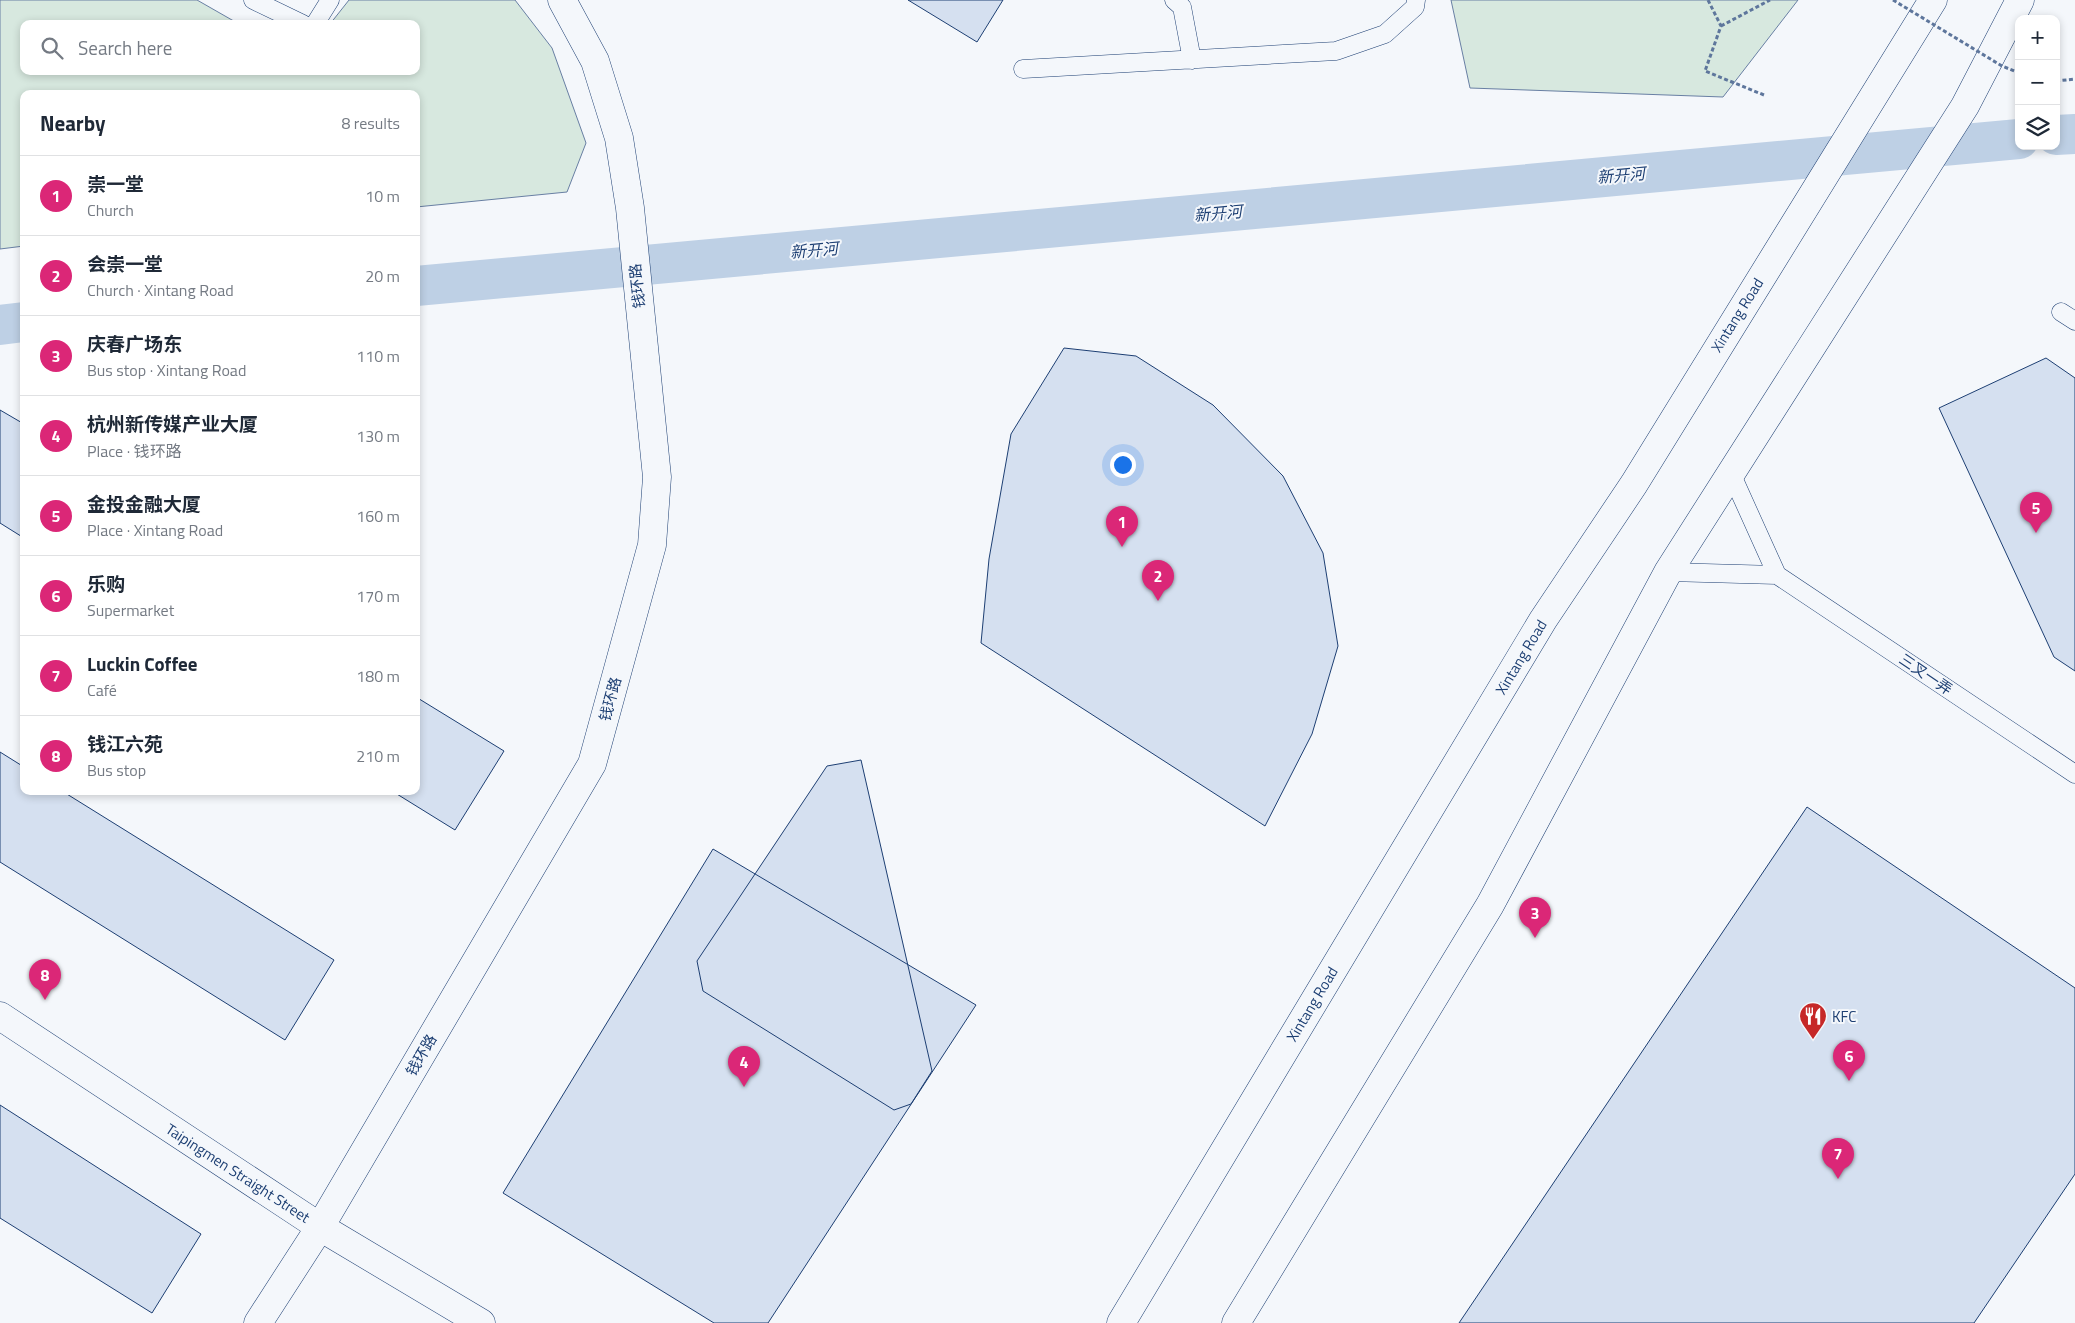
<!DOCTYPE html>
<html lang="en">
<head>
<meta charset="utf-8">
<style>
	:root { --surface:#fff; --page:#f6f6f7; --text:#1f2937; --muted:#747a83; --line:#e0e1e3; --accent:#db2777 }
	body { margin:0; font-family:"Titillium Web","Noto Sans SC",sans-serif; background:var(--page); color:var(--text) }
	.controls { position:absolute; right:15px; top:15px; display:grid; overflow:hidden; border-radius:10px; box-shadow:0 2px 8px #0003 }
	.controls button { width:45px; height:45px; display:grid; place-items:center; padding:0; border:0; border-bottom:1px solid var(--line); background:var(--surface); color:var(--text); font:25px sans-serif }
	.you { position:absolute; left:1122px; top:464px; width:18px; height:18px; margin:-12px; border:4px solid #fff; border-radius:50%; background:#1a73e8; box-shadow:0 0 0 8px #1a73e833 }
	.badge { display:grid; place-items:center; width:32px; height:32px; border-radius:50%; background:var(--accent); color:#fff; font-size:16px; font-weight:700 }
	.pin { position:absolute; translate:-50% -41px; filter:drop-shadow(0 1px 2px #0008) }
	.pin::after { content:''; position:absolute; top:26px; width:18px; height:15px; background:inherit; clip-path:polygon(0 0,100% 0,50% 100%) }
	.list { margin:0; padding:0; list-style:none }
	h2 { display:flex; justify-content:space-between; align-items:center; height:65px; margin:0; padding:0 20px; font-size:21px }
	h2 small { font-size:16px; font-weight:400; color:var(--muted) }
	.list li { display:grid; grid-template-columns:32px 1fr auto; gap:15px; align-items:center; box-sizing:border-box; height:80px; padding:0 20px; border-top:1px solid var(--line) }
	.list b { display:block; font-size:19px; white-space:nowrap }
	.list p { margin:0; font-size:16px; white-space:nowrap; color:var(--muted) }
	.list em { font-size:16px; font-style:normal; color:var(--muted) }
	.icon { flex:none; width:28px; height:28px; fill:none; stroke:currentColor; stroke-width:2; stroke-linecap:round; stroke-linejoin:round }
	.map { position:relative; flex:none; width:2075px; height:1323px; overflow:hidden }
	.search { position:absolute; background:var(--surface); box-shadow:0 2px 8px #0003; left:20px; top:20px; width:400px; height:55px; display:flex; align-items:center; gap:12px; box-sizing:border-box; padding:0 18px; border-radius:10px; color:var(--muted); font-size:19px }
	.panel { position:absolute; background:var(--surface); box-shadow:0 2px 8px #0003; left:20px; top:90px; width:400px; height:705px; border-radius:10px }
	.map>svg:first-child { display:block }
</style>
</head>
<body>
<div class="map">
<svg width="2075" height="1323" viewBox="0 0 2075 1323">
	<rect width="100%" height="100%" fill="#f4f7fb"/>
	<path fill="#d7e8df" stroke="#687fa3" d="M0,0H197L239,24H24V71H416V24H330L349,0H515L552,48L586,143L567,192L416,207V94H24V246L0,249Z
		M1451,0H1798L1723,97L1470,88Z"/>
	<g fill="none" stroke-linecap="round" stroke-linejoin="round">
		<path stroke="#bed0e5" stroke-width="40" d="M2056,135L2075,134
			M416,286L2019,139
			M0,325L24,322"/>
	</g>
	<path fill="#d5e0f0" stroke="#1d3f73" d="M908,0H1003L977,42Z
		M1064,348L1136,356L1213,405L1283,476L1323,553L1338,646L1312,734L1265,826L981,643L989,559L1011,434Z
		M2046,358L2075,378V671L2054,657L1939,408Z
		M0,410L24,424V538L0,523Z
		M416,697L504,751L455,830L392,791H416Z
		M0,752L24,767V791H62L334,960L285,1040L0,862Z
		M861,760L932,1071L911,1104L894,1110L703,991L697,961L827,766Z
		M1807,807L2075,988V1174L1974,1323H1459Z
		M713,849L976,1005L768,1323H714L503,1193Z
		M0,1105L201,1234L152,1313L0,1218Z"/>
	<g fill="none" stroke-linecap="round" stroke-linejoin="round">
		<g stroke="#1d3f73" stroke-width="19">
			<path id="lane" d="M253,0L303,24
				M1174,0L1182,7L1192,60
				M315,24L330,0
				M1023,69L1336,51L1385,34L1415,7L1416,0
				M2061,312L2075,321
				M1731,473L1777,575
				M1668,572L1777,575L2075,774"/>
		</g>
		<g stroke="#1d3f73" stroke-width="29">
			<path id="street" d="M258,1323L320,1227L592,764L652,545L657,477L630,208L619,138L595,61L562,0"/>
		</g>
		<g stroke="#1d3f73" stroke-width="29">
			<path id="secondary" d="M0,1016L320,1227L481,1323
				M1121,1323L1543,620L1634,484L1933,0
				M1236,1323L1490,905L1668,572L1965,106L2020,0"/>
		</g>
		<path stroke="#5e769c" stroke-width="3" stroke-dasharray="4 2.5" stroke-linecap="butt" d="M1708,0L1721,26L1705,71L1764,95
			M1721,26L1770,0
			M2056,81L2075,79"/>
		<use href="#lane" stroke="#f4f7fb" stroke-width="18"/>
		<use href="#street" stroke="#f4f7fb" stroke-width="28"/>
		<use href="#secondary" stroke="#f4f7fb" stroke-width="28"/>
		<path stroke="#5e769c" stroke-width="3" stroke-dasharray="4 2.5" stroke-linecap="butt" d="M1893,0L2002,66L2019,73"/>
	</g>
	<defs>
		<g id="restaurant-pin" transform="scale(1.4375)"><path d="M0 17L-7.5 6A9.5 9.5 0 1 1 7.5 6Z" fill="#c62828" stroke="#f4f7fb"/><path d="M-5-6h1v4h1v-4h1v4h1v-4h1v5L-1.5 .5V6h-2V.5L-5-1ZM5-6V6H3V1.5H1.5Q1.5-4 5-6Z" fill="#fff"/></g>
	</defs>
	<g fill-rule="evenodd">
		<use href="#restaurant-pin" x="1813" y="1016"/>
	</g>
	<g text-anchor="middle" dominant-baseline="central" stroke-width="4" stroke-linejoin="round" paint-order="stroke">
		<g font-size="15" fill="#1d3f73" stroke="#f4f7fb">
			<text transform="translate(637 286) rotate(-96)">钱环路</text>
			<text transform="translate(1737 315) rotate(-58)">Xintang Road</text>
			<text transform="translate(1521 657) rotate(-59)">Xintang Road</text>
			<text transform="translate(1926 674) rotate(34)">三叉一弄</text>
			<text transform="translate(610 699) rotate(-75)">钱环路</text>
			<text transform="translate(1312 1004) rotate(-59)">Xintang Road</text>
			<text transform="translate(421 1055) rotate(-60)">钱环路</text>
			<text transform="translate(238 1173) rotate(33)">Taipingmen Straight Street</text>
		</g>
		<g font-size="15" fill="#1d3f73" stroke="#f4f7fb" text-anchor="start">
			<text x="1832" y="1016">KFC</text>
		</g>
		<g font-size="16" font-style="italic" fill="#1d3f73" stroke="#f4f7fb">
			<text transform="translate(1621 175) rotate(-5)">新开河</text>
			<text transform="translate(1218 213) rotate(-5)">新开河</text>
			<text transform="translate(814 250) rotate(-5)">新开河</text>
		</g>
	</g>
</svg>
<div class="controls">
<button>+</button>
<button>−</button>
<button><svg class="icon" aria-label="layers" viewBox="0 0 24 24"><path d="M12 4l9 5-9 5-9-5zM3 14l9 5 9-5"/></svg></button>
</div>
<div class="you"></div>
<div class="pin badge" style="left:1122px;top:547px">1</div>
<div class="pin badge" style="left:1158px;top:601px">2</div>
<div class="pin badge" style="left:1535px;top:938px">3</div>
<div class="pin badge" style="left:744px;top:1087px">4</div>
<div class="pin badge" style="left:2036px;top:533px">5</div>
<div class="pin badge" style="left:1849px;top:1081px">6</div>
<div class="pin badge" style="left:1838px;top:1179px">7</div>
<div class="pin badge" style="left:45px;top:1000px">8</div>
<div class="search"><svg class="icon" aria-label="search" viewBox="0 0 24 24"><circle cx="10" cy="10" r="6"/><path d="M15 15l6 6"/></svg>Search here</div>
<section class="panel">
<h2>Nearby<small>8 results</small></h2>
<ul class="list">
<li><span class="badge">1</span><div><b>崇一堂</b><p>Church</p></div><em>10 m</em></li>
<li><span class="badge">2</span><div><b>会崇一堂</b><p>Church · Xintang Road</p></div><em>20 m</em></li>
<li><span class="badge">3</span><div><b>庆春广场东</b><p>Bus stop · Xintang Road</p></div><em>110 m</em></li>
<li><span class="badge">4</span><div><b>杭州新传媒产业大厦</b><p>Place · 钱环路</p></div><em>130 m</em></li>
<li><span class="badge">5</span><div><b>金投金融大厦</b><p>Place · Xintang Road</p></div><em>160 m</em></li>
<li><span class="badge">6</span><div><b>乐购</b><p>Supermarket</p></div><em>170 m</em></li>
<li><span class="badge">7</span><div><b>Luckin Coffee</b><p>Café</p></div><em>180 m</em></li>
<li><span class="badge">8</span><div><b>钱江六苑</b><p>Bus stop</p></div><em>210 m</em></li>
</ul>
</section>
</div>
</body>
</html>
